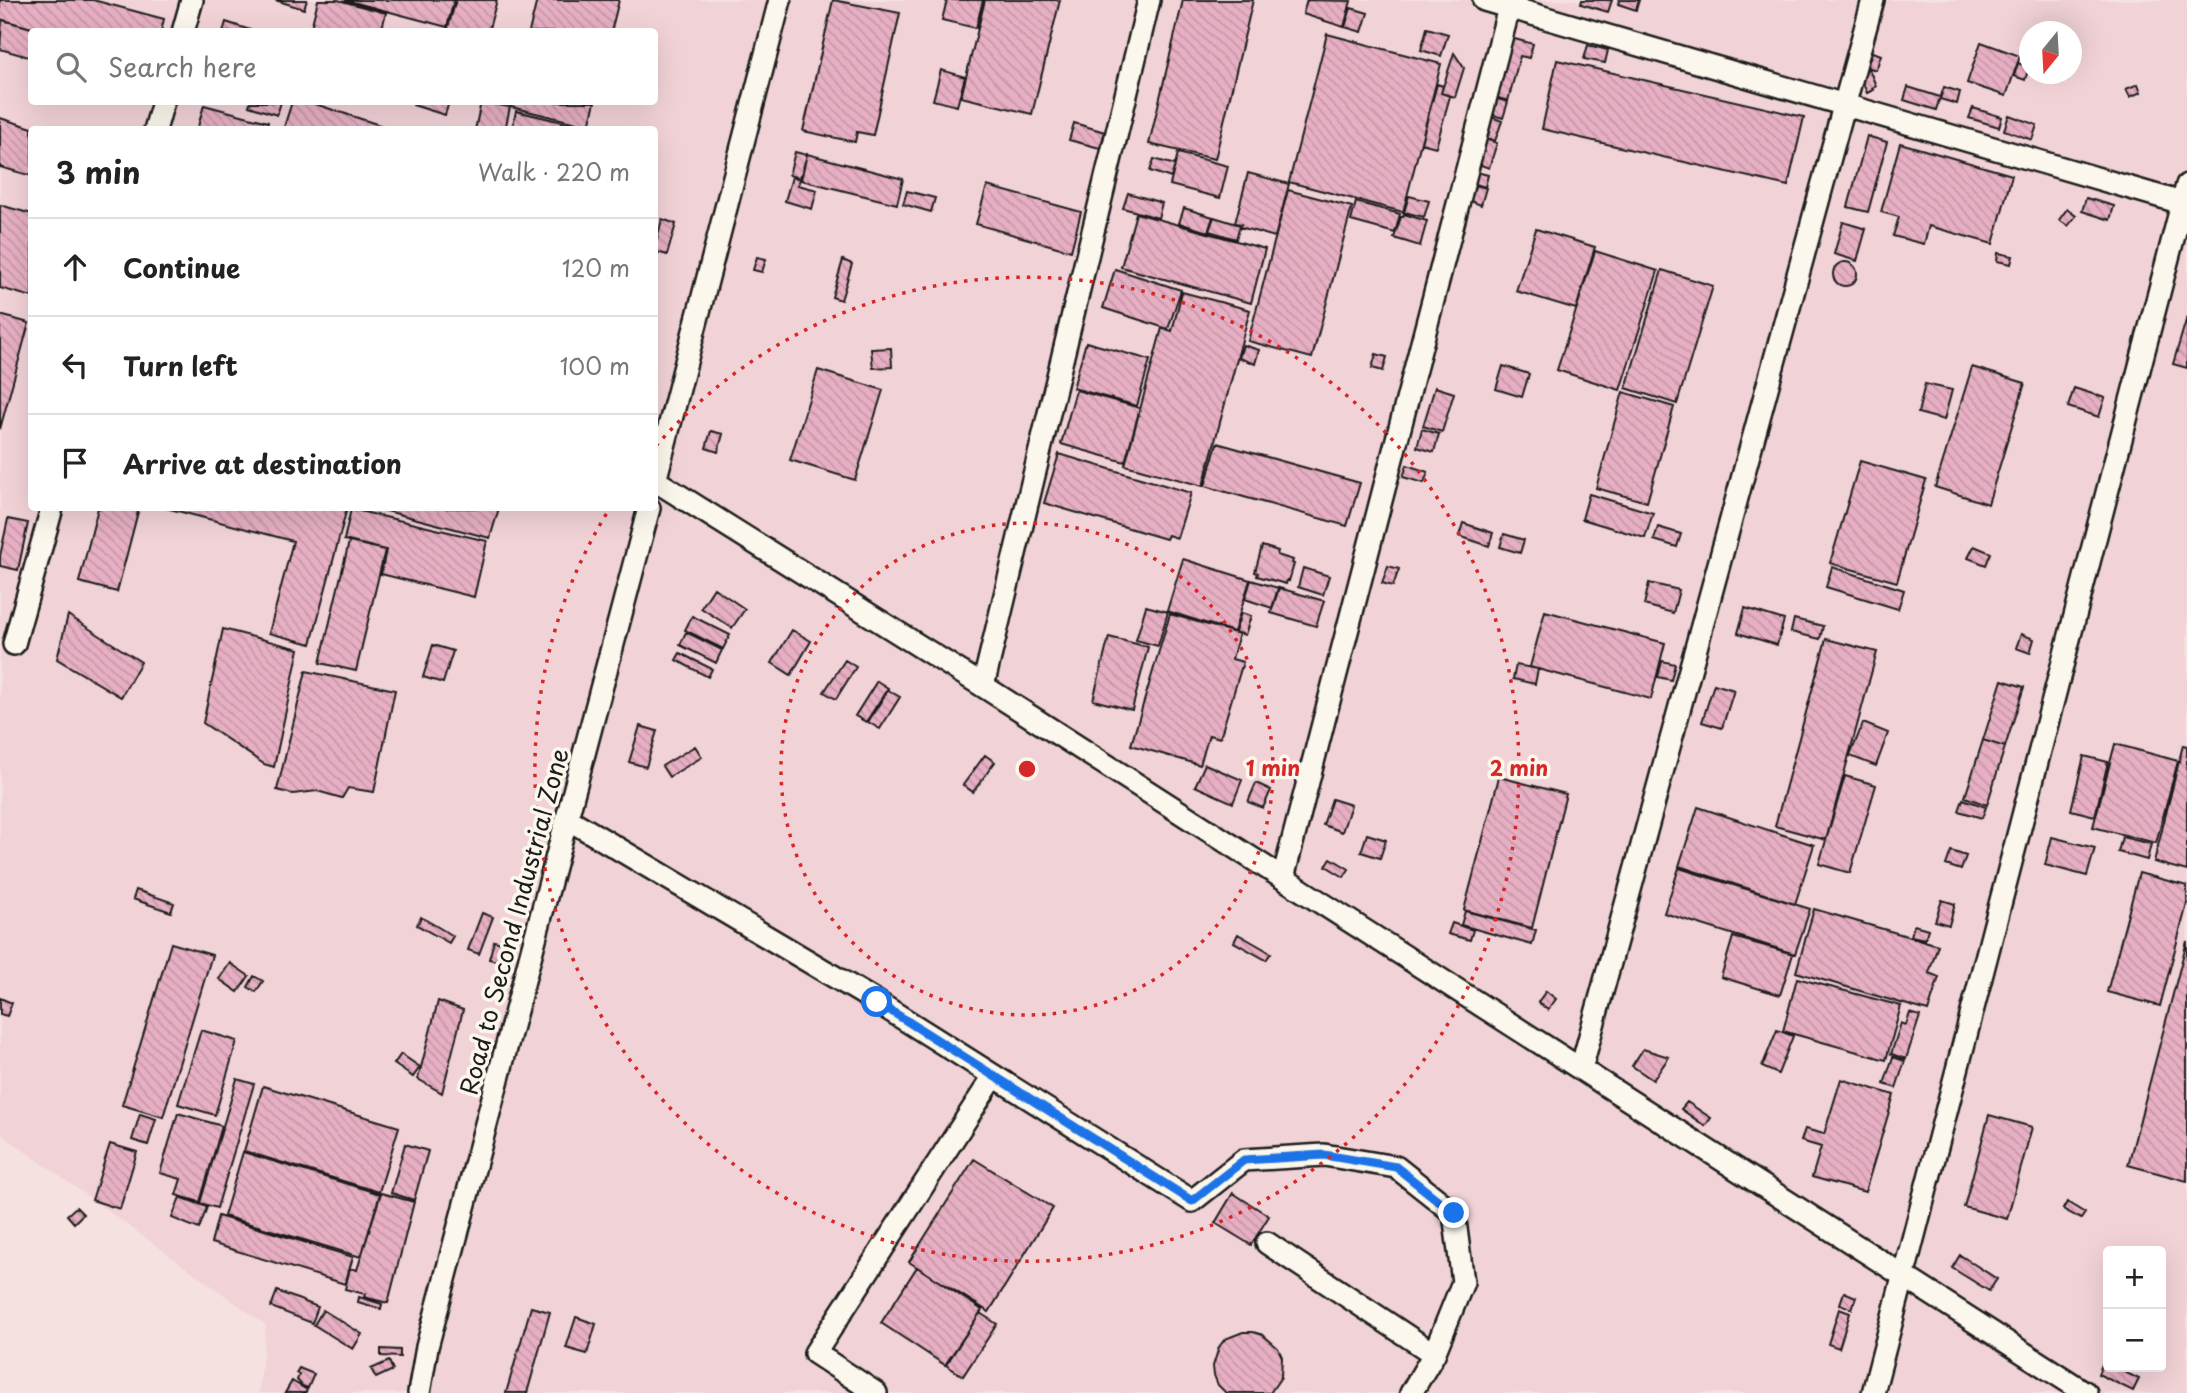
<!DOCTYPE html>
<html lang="en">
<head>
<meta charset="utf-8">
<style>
	:root { --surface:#fff; --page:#f6f6f6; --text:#222; --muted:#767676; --line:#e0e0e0 }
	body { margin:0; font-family:"Playpen Sans",sans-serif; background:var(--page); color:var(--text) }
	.controls { position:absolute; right:21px; bottom:21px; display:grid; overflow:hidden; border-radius:7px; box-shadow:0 7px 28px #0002 }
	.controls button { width:63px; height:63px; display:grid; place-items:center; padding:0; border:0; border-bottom:2px solid var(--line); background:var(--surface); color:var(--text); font:35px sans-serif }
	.compass { position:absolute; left:2019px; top:21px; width:63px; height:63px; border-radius:50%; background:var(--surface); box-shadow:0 7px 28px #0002; rotate:198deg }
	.stop { position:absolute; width:21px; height:21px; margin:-16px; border:5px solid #1a73e8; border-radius:50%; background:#fff }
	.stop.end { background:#1a73e8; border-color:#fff; box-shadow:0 2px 7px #0008 }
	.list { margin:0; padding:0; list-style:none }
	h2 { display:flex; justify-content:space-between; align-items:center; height:91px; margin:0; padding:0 28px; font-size:30px }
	h2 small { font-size:23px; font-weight:400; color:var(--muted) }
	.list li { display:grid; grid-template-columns:46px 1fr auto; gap:21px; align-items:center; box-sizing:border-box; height:98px; padding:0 28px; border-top:2px solid var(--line) }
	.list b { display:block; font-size:26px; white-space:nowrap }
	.list em { font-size:23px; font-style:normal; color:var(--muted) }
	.icon { flex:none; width:38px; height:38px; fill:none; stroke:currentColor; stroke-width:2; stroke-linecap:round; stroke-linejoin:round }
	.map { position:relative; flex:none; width:2187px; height:1393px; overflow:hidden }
	.search { position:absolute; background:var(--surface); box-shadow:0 7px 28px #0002; left:28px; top:28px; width:630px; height:77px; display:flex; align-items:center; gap:18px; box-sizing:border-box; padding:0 24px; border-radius:7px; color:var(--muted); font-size:26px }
	.panel { position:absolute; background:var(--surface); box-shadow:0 7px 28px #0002; left:28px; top:126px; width:630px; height:385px; border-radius:7px }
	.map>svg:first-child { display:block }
</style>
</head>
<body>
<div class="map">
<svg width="2187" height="1393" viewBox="0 0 2187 1393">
	<defs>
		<pattern id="building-back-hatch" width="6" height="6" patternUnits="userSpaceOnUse" patternTransform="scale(1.75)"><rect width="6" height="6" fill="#e7afc3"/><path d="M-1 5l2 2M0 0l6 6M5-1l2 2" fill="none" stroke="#c696a7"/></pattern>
	</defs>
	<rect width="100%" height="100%" fill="#f5e1e0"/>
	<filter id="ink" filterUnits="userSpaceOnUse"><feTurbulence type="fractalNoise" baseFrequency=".0143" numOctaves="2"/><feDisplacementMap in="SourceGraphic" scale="14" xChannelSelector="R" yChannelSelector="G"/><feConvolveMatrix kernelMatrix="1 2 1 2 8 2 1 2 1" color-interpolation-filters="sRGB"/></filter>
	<g filter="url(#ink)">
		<path fill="#f1d2d7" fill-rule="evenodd" d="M0,0H2187V1393H259L266,1325L0,1133ZM32,32H654V102H32ZM2030,32H2072V74H2030ZM32,130H654V508H32ZM2108,1251H2161V1367H2108Z"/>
		<path fill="url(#building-back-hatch)" stroke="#1c1c1c" stroke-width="2" d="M0,0H93L164,19L161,32H46L0,19Z
			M275,0H307L304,9Z
			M318,0H338L386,13L381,32H310Z
			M345,0H454L447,27Z
			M456,0H497L488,32L447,31Z
			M537,0H619L611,32H529Z
			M833,0L900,13L873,135L857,132L855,142L803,131Z
			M947,0H983L976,28L942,20Z
			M985,0H1060L1032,114L961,97Z
			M1183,0H1253L1215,159L1149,144Z
			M1307,0L1351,1L1344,27L1303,14Z
			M1582,0H1612L1608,12L1581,4Z
			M1619,0H1639L1636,10L1618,4Z
			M1351,8L1368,13L1362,32L1345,27Z
			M2,20L39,30L32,32V58L0,49Z
			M226,22L256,32H223Z
			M1427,28L1448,34L1441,56L1421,50Z
			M1327,34L1441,64L1403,212L1289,182Z
			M1511,38L1533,44L1529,58L1520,56L1508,101L1495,97Z
			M1981,42L2020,56L2006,96L1967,83Z
			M1588,45L1608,50L1605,63L1584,59Z
			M1872,52L1881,55L1876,70L1867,67Z
			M1454,53L1464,68L1455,97L1441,93Z
			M1557,60L1804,117L1788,186L1542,129Z
			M2018,63L2029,67L2025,80L2014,76Z
			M1869,69L1876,86L1872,88L1873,90L1867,93L1859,73Z
			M941,70L965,77L957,106L933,100Z
			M1437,84L1443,86L1441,93L1450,96L1436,147L1421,143Z
			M2138,84L2141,92L2130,97L2126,89Z
			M1908,87L1940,97L1936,110L1904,100Z
			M1944,87L1960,92L1957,104L1940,99Z
			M1494,98L1508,102L1503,118L1490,114Z
			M250,102H281L277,115L249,106Z
			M292,102H309L395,130H283Z
			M414,102H449L445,115L413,105Z
			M481,102L510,107L505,130H475Z
			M512,102H595L589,126L511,107Z
			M204,105L268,122L266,130H197Z
			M1973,108L2002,117L1999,127L1969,118Z
			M516,111L596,130H512Z
			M1487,115L1502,121L1495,141L1480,136Z
			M2009,115L2037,125L2032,140L2004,130Z
			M0,118L39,130H32V176L0,167Z
			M1074,123L1105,132L1100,148L1069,140Z
			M1867,136L1887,142L1868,212L1848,207Z
			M1479,137L1497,143L1489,168L1470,161Z
			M1900,143L2012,175L1993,244L1929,226L1924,244L1893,236L1899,217L1881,212Z
			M795,152L807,155L800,178L789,175Z
			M1178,153L1228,166L1220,198L1170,185Z
			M807,154L903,179L897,204L801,180Z
			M1154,159L1175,165L1171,178L1150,171Z
			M1469,170L1488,175L1485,187L1466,181Z
			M1248,173L1289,184L1275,237L1240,227L1241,224L1235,223Z
			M792,177L800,179L798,185L817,190L812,209L785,201Z
			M1472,184L1486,188L1481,205L1467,200Z
			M987,186L1081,212L1071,251L976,224Z
			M1288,190L1352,207L1312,358L1248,341Z
			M907,191L935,198L931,212L903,204Z
			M1128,193L1162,203L1158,218L1123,208Z
			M1409,196L1429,201L1424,217L1404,212Z
			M2086,198L2114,206L2110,220L2082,211Z
			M1356,202L1400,214L1395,233L1351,221Z
			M0,205L32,214V297L0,288Z
			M1184,208L1213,217L1208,232L1179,223Z
			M2067,209L2076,216L2068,226L2059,220Z
			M1136,213L1265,249L1251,303L1121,267Z
			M1404,214L1427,221L1420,246L1394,238L1401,217H1403Z
			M1214,217L1240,225L1236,239L1209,231Z
			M662,219L676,224L667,255L654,251Z
			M1843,222L1866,229L1857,261L1834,254Z
			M1536,229L1595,247L1576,309L1516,291Z
			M1595,251L1658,271L1620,390L1557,370Z
			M1998,253L2013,256L2011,264L1997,261Z
			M757,257L766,259L762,272L753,270Z
			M843,260L852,264L841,300L832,297Z
			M1833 274a12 12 0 1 1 24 0a12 12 0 1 1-24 0Z
			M1115,269L1181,290L1168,329L1103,308Z
			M1662,270L1713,286L1677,404L1626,388Z
			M1182,292L1250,310L1203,486L1125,465L1162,328L1172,331Z
			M0,315L29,323L0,429Z
			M2187,317V368L2173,364Z
			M1086,342L1150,360L1137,406L1073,388Z
			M1243,345L1259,350L1255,364L1239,358Z
			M891,348L892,367L873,368L871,349Z
			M1376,354L1387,357L1383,371L1372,368Z
			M1503,366L1529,374L1522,397L1496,389Z
			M1972,367L2025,383L1988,504L1935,487Z
			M818,370L883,390L855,480L790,460Z
			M1925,384L1952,390L1944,420L1918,413Z
			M1435,387L1454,393L1442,432L1423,426Z
			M2074,388L2105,398L2099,417L2068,407Z
			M1076,390L1140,408L1125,462L1061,444Z
			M1623,392L1674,407L1647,502L1596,488Z
			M1422,429L1439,434L1434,452L1417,447Z
			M711,431L723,434L718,452L706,448Z
			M1217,443L1360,483L1347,526L1205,486Z
			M1059,454L1191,493L1177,538L1168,535L1166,539L1044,503Z
			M1860,461L1926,480L1897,582L1830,563Z
			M1407,465L1428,472L1424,483L1403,477Z
			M1589,494L1653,513L1645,538L1582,519Z
			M98,508H139L117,592L79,582Z
			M166,508H347L311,644L269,633L293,541Z
			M375,508H499L490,538Z
			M351,509L487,541L474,597L381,574L386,550L344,540Z
			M8,519L28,523L18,570L0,566V556Z
			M1463,523L1493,533L1489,546L1459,536Z
			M1658,527L1681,534L1677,547L1654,540Z
			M1504,534L1524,540L1520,553L1500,547Z
			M349,542L385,550L356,671L320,663Z
			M1262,546L1278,551L1277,555L1293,560L1292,563L1294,564L1289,581L1287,580L1286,584L1257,576L1258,573L1255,572Z
			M1974,546L1991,553L1986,565L1968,558Z
			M1183,559L1250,580L1234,632L1167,611Z
			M1388,566L1399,569L1393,586L1382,583Z
			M1832,567L1904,590L1898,609L1826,587Z
			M1303,568L1329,576L1323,595L1298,587Z
			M1251,580L1278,588L1272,608L1245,599Z
			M1649,583L1679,590L1673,613L1644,605Z
			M714,588L745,609L732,628L701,608Z
			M1279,588L1324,601L1316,626L1271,613Z
			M1146,606L1168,612L1158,646L1136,640Z
			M1745,608L1784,620L1777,645L1738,633Z
			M1545,611L1665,643L1651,699L1530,667Z
			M1241,613L1251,616L1245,635L1235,632Z
			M1170,614L1239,634L1232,659L1243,662L1220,738L1209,735L1200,765L1131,745Z
			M68,615L141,662L121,697L57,659Z
			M692,616L730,635L723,649L685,630Z
			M1794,619L1823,626L1820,639L1791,632Z
			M223,629L299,649L274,767L264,764L203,723Z
			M792,630L811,641L791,675L772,663Z
			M686,632L722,650L716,663L680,645Z
			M2021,634L2034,639L2030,653L2016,648Z
			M1109,637L1148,647L1132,710L1093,700Z
			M1826,639L1877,652L1826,840L1775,826Z
			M433,645L453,651L443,683L423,677Z
			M680,653L712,669L708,677L676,660Z
			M845,660L856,667L836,699L824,692Z
			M1662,661L1675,664L1671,680L1658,677Z
			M1516,665L1538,669L1535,684L1513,679Z
			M306,671L395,690L374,792L348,788L342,798L317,791L293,794L277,790Z
			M2002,680L2024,687L2005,747L1983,740Z
			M877,681L888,688L866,722L855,716Z
			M1714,684L1734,690L1722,728L1702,722Z
			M888,690L900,697L880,729L868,722Z
			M1863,723L1888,733L1876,766L1850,756Z
			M640,726L657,731L646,767L629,762Z
			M1983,740L2005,747L1987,805L1965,797Z
			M2115,744L2178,761L2156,843L2093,827Z
			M2183,745L2187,746V871L2154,862Z
			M695,746L702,757L669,777L662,766Z
			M985,755L995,762L973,792L963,785Z
			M2084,756L2108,762L2095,816L2071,810Z
			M1205,764L1242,780L1233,803L1195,786Z
			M1845,776L1876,785L1850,873L1819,864Z
			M1499,777L1566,794L1532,928L1464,910Z
			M1256,783L1271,790L1263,808L1248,802Z
			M1332,799L1351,805L1342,832L1323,825Z
			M1963,799L1986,807L1982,818L1959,811Z
			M1698,807L1814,845L1795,904L1679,866Z
			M1367,834L1386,840L1380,858L1361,852Z
			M2052,837L2095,848L2087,876L2045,865Z
			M2122,837L2151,844L2147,860L2118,852Z
			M1951,851L1966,856L1961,870L1946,865Z
			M1331,858L1349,869L1344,877L1326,866Z
			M1679,868L1810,909L1795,954L1664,913Z
			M2139,873L2187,886V904L2160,1006L2107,992Z
			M136,890L174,903L171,912L133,899Z
			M1942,900L1955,904L1949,925L1935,921Z
			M1814,909L1938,945L1929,973L1939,977L1928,1011L1796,972Z
			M1465,911L1536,930L1532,945L1461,925Z
			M482,913L493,917L479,954L468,950Z
			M421,917L453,936L449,943L417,925Z
			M1452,923L1473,930L1470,940L1448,934Z
			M1914,925L1928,929L1925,939L1911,936Z
			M1238,934L1271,953L1266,960L1234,942Z
			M1733,937L1793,954L1780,995L1721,977Z
			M494,941L506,944L501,962L489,959Z
			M2187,941V1181L2128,1165Z
			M171,943L212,955L163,1117L122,1105Z
			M230,963L249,976L238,992L219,979Z
			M254,976L263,981L256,992L248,987Z
			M1797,978L1901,1006L1886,1060L1783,1031Z
			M1546,991L1556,999L1548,1010L1538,1002Z
			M0,998L12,1003L7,1016L0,1014Z
			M438,1001L463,1010L442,1093L418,1079Z
			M1910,1013L1920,1016L1906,1059L1891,1054L1901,1023L1906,1025Z
			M201,1030L237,1041L215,1115L178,1104Z
			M1777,1030L1793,1036L1778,1074L1762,1067Z
			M1643,1049L1669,1057L1653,1080L1632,1066Z
			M401,1054L420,1067L413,1077L394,1064Z
			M1893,1057L1905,1061L1896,1088L1884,1084Z
			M237,1079L254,1084L217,1208L200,1203Z
			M1841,1079L1894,1095L1865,1192L1812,1177L1821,1147L1801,1141L1805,1129L1824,1134Z
			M263,1086L399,1127L379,1192L244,1151Z
			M1687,1102L1711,1118L1705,1126L1681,1109Z
			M178,1113L222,1126L200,1202L176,1195L181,1179L160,1173Z
			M140,1114L156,1119L148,1145L132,1140Z
			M1989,1115L2032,1127L2007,1219L1964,1207Z
			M110,1144L137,1152L120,1209L92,1200Z
			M405,1144L428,1151L414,1200L391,1193Z
			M243,1152L380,1194L361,1257L224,1216Z
			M974,1159L1053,1208L989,1312L909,1262Z
			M381,1193L414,1202L388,1303L364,1297L365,1294L345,1289L350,1268L357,1270Z
			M1233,1193L1269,1216L1251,1245L1215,1223Z
			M180,1197L207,1207L199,1229L172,1218Z
			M2067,1202L2085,1213L2081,1219L2063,1209Z
			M76,1207L83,1214L74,1223L67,1215Z
			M218,1216L353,1257L345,1284L211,1243Z
			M1960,1255L1997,1279L1989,1291L1952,1268Z
			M917,1267L982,1310L945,1365L881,1323Z
			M277,1291L318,1307L312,1323L271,1307Z
			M1844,1292L1856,1297L1852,1309L1840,1304Z
			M359,1297L382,1304L381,1309L358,1302Z
			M531,1307L550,1312L527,1393H506Z
			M1839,1309L1850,1313L1839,1348L1828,1344Z
			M323,1310L362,1334L353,1349L314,1325Z
			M980,1313L997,1324L963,1376L946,1365Z
			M576,1317L596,1324L587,1354L566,1348Z
			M1243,1332H1253L1263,1335L1278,1348L1282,1357L1281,1377L1270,1393H1226L1218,1385L1214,1375L1213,1366L1219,1347L1225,1339Z
			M381,1349L400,1350V1357L381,1356Z
			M389,1361L393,1370L376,1378L371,1369Z
			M2103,1362L2108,1364V1367H2114L2139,1379L2133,1391L2098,1374Z
			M299,1368L314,1374L308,1388L302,1386L297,1380L299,1375L296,1373Z
			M292,1381L307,1390L305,1393H285Z"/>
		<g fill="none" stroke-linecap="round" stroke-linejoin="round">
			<g stroke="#1c1c1c" stroke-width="26">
				<path id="minor" d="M1484,0L2182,203
					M183,32L192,0
					M155,130L163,102
					M656,481L983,686L2086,1393
					M654,485L780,0
					M14,644L52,508
					M983,686L1149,0
					M568,819L877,1002L1192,1201L1244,1160L1324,1155L1396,1167L1454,1213L1463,1282L1434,1354L1411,1393
					M1283,878L1511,0
					M1581,1069L1873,0
					M1267,1243L1434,1354
					M419,1393L427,1347L649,508
					M876,1393L815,1353L994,1076
					M1873,1393L2187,185"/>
			</g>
			<use href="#minor" stroke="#fbf7ec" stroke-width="21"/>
		</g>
	</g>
	<g fill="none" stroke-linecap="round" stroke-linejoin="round" filter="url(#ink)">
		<path stroke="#1a73e8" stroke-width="9" d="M877,1002L1192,1201L1244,1160L1324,1155L1396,1167L1454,1213"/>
	</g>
	<g fill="none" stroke="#d62828" stroke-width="3.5" stroke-dasharray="3.5 7">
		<circle cx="1027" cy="769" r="246"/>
		<path d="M656 446A492 492 0 1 1 610 508"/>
	</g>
	<g text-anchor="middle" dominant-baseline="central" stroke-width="7" stroke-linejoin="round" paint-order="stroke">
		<g font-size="24" fill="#1c1c1c" stroke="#fbf7ec">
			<text transform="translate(513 921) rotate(-75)">Road to Second Industrial Zone</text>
		</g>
	</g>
	<circle cx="1027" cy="769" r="10" fill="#d62828" stroke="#fbf7ec" stroke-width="3.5"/>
	<g font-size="21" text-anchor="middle" font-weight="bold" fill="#d62828" stroke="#fbf7ec" stroke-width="7" stroke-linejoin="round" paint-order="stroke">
		<text x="1273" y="776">1 min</text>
		<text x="1519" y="776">2 min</text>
	</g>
</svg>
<div class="controls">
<button>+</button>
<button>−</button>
</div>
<svg class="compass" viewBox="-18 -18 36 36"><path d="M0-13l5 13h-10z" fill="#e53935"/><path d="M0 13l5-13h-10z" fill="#767676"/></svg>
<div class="stop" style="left:877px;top:1002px"></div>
<div class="stop end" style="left:1454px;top:1213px"></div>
<div class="search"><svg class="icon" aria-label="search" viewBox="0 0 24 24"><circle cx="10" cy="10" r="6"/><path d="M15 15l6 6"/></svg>Search here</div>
<section class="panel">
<h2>3 min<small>Walk · 220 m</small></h2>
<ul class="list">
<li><svg class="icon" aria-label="ahead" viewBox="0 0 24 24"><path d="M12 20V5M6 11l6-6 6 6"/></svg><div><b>Continue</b></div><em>120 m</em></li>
<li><svg class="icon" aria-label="left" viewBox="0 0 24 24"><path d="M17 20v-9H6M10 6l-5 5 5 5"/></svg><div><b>Turn left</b></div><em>100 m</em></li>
<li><svg class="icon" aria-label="arrive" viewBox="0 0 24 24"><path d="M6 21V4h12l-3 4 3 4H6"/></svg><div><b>Arrive at destination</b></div></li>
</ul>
</section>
</div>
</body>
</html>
